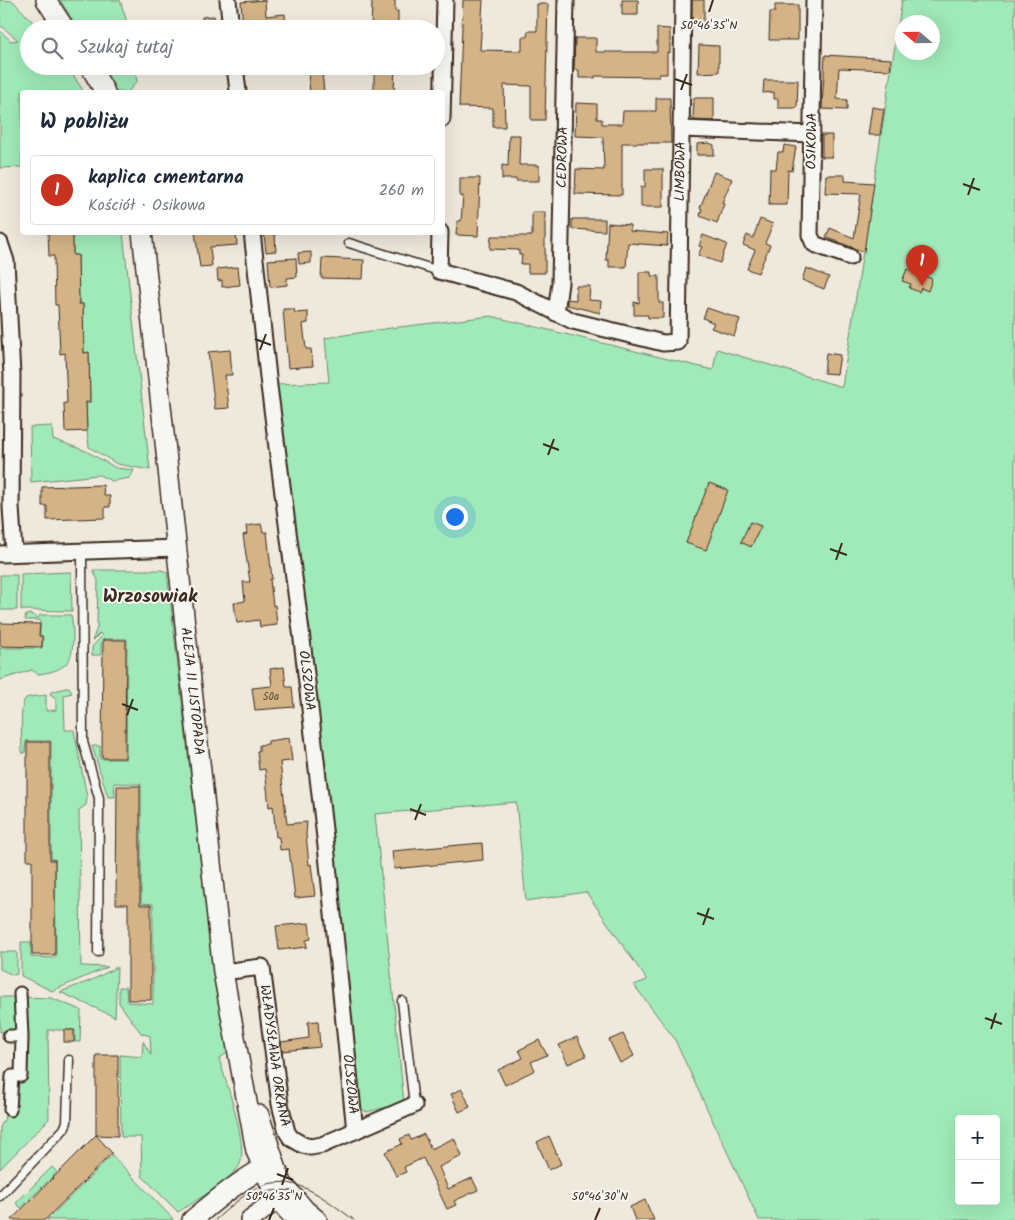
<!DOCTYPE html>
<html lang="pl">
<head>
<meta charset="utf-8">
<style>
	:root { --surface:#fff; --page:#f2f2f3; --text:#1f2937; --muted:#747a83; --line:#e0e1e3; --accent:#c8321e }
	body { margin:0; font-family:Kalam,sans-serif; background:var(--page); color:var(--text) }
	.controls { position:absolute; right:15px; bottom:15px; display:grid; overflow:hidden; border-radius:5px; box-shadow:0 5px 20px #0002 }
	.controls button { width:45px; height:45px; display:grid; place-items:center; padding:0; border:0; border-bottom:1px solid var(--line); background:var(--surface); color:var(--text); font:25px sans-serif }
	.compass { position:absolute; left:895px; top:15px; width:45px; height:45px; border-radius:50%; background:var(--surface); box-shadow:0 5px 20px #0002; rotate:290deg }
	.you { position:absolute; left:454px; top:516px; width:18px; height:18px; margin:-12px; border:4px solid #fff; border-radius:50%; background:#1a73e8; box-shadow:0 0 0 8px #1a73e833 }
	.badge { display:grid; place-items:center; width:32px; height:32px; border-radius:50%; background:var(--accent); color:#fff; font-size:16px; font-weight:700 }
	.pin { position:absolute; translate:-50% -41px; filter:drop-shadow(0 1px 2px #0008) }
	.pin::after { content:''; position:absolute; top:26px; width:18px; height:15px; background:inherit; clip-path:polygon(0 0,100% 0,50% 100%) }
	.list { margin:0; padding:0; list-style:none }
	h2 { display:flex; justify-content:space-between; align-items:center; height:65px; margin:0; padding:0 20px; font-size:21px }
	h2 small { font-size:16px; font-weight:400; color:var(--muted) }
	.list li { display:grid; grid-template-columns:32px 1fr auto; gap:15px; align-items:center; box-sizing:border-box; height:70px; margin:0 10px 10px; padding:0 10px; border:1px solid var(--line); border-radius:5px }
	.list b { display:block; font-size:19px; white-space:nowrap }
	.list p { margin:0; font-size:16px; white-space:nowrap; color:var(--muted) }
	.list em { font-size:16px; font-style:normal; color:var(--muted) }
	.icon { flex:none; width:28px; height:28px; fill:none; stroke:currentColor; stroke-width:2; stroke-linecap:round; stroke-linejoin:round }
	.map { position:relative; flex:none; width:1015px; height:1220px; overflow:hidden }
	.search { position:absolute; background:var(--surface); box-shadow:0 5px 20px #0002; left:20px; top:20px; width:425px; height:55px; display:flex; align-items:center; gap:12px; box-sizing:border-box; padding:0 18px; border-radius:28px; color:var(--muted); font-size:19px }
	.panel { position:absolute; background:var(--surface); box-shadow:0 5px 20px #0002; left:20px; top:90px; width:425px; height:145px; border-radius:5px }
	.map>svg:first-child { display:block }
</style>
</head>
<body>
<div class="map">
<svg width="1015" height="1220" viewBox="0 0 1015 1220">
	<rect width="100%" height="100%" fill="#efe9dd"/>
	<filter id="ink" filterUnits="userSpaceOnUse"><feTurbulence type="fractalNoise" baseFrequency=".02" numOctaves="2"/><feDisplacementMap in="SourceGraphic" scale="10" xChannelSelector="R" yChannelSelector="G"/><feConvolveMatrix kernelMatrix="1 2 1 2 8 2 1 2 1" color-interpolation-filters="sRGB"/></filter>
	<g filter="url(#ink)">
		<path fill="#a0eab9" stroke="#6e8a6c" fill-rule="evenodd" d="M0,0L13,1L39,29H29V66H67L84,92H22V167L0,168V31L11,41L18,40L0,25Z
			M60,0H120L129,29H78Z
			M902,0H1015V1220H759L674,1038L634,985L647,980L586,892L526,901L516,802L375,814L404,1103L367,1112L361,1109L277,384L329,382L325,338L391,328L491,316L713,370L717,349L842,387ZM902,22H932V52H902ZM959,1119H996V1201H959Z
			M101,66H134L137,81L128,92H115Z
			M73,233H123L150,470L117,464L89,447L87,431L86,402H90L89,353H84L83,304H79L78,255H73Z
			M52,426L53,439L86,451L116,468L134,470L130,478L112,481L99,475L31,482L30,427Z
			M93,570H161L167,572L215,986L228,1053L219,1058C225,1080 250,1148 239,1166C229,1182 195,1201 178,1212L142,1176L141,1137H121L120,1055L142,1057L143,1041L151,1055L150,1036L141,1033L119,1003V987H126L127,1002L153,1004V904L141,903V784L114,783L115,797H108L92,746H100V759H126L127,639H104L101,642V655H92V647L102,636L100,633L92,641L97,628L98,580Z
			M71,572L72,611L21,610V574Z
			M0,575H17V610H0Z
			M31,614L38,618L40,615H71C73,623 73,631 73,639C73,665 62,671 38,674L32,670L0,680V648H42L43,636H40V620H25L26,615Z
			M69,687L72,693L64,695L65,730H74L87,797L86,805L79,810L81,966L108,967L52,991L21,976V942H31V957L56,958L55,859H51V741H26L25,753H22C22,744 19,703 26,698C31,696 41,696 46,695V711L56,710V698L50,694L51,692Z
			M0,952H17V974L13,975L0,969Z
			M117,967L115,1017L60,992L92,980Z
			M0,997H17V1031L0,1032Z
			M24,997L51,998L81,1010L80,1042H75V1030H48L49,1119L0,1169V1127L4,1120L6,1110L16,1111Z
			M112,1155L173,1219L172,1220H47Z
			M52,1167L57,1172L21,1208L16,1203Z"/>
		<path fill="#d4b487" stroke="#3b2a1e" d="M265,0L266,16L285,14L286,29H273V27L243,29L241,2Z
			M372,0H395V11H398V29H371Z
			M463,0H483L480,50L522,51V37H527L528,31H537V4H548L545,120H531V86L504,85L505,127H493V108L459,107Z
			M622,0H638V15H622Z
			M692,0H704V24L692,23Z
			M775,5H798V40H769L770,12H775Z
			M214,16L216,29H204L202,17Z
			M657,28L670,29V53L667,52V74H659V77L595,76V78H579V70H574L575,38H596V52H657Z
			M699,45L719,46V72L698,73Z
			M825,55L891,59L890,70L839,68L837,99L847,100V110L822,109Z
			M374,66H395L394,92H374Z
			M322,72L324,92H310L308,73Z
			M764,80H798L797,108H778V99H774V92L763,93Z
			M656,98H670L671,143H622V195L575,194L576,169L604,170L603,137L575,136L576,103L597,104V119H602V124H622L623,111H656Z
			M694,98H714V121L693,120Z
			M872,107L884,109L880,135H868Z
			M509,135H520L519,165H539V181H516V179H502V165L508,166Z
			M822,135H832V157H822Z
			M709,143L714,145V155H697V144Z
			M784,145L796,147L792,171L788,170L787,205H769L770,169H776L778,152H783Z
			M645,169H663V207H641V187H645Z
			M714,172L732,179L722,203L724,204L717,223L700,216L702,209L700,208Z
			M826,175H845V181L874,183L864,252L826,237L830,228L854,238L861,194L825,193Z
			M460,178H480L478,236L456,235L457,221H461L463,196H460Z
			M532,212H545V273H528V264H521L522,255H519V250L490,249L491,236H532Z
			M572,219H605V231L572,229Z
			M760,219L773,224L765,243L770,245L758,273L747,269L755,250L743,245L747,235L753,238Z
			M608,223L630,225V231L668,234L667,246L628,243L626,267H609V260H606Z
			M48,232H73V255H78L79,304H83L84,353L89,352L90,402H86L87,431L65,432L64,403H67L65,353L60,354L58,305H55L54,256H49Z
			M195,232H236L237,245L210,247L212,266L200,267Z
			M275,234L276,251L266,252L264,235Z
			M703,235L727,244L720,263L698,255L702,247L699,246Z
			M311,252V263L299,264L298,253Z
			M296,258L297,277L287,278V285L270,287L268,260Z
			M322,258L364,260L363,279L321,278Z
			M238,267L240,285L222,287V280L218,281L217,269Z
			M806,268L829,277L824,289L802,280Z
			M907,269L932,279L928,291L921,288L919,292L909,288L911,284L902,281Z
			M639,272H651V276H659V303H663V318H648V315H634V302L639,303Z
			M576,286H590L589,300L601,301L600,313L567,305V299L576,300Z
			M707,308L740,319L734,336L711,328L714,323L703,318Z
			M283,309H294L295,313L308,312V323L303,324L306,349H311L313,366L288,368Z
			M230,350L232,375H225L229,408L215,409L208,352Z
			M826,353L840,355L837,374L824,373Z
			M709,483L728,490L706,550L686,543Z
			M103,485L104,496H110V507H105V518L47,520V506H42V487Z
			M750,522L761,526L751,547L741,542Z
			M261,524L263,532H267L272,579H270L273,606L275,605L277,625L260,627L259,620L237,623L234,603L245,601L243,582H250L243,535L247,534L246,526Z
			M0,623L40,624L39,636H42V647L0,646Z
			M103,640H126L125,758H102Z
			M284,667L286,687H292L294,707L255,710L252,688L272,686L270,669Z
			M289,738L292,761L280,762L287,824L307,822L306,834L309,865L311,864L315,896L295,898L289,849L280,850L279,837H276L273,806L269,807L265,769L259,770L257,751H259V745L268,744V741Z
			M27,742H50V860H55V955H32V860H27Z
			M117,786H140V905H151V1000H128V904H116Z
			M482,843L483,860L394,869L392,851Z
			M309,923L311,939L306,940L307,947L279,950L276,926Z
			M318,1021L320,1047L282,1051L281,1042L309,1038L308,1022Z
			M64,1030H74V1042H64Z
			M623,1034L634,1056L620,1063L609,1040Z
			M577,1037L586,1056L568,1064L559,1045Z
			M539,1040L547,1055L531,1062L535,1070L505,1085L498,1070L523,1058L519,1050Z
			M96,1055H118V1136L96,1135Z
			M462,1089L470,1107L459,1112L451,1094Z
			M424,1134L431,1149L454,1138L462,1156L439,1167L448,1189L472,1178L478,1190L454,1201L456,1205L447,1209L423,1158L404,1167L406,1172L396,1176L385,1152L402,1144L400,1139L409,1135L411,1140Z
			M96,1135L112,1153L45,1220H11Z
			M549,1136L561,1164L549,1170L537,1142Z
			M645,1200L654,1220H635L630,1207Z"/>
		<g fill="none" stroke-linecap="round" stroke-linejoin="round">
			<g stroke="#3b2a1e" stroke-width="11">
				<path id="service" d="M349,243L439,271
					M82,551L83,742L99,798L98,952
					M402,1001L414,1105
					M0,1196L64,1129L67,1122L69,1060"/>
			</g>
			<g stroke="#3b2a1e" stroke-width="15">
				<path id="pedestrian" d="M9,1036H22
					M10,1110L12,1076H21L22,1036L20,993"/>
			</g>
			<g stroke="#3b2a1e" stroke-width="19">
				<g id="minor">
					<path d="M228,0L231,29"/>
					<path d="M814,0L810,235L814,244L850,257"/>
					<path d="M235,66L238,92"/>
					<path d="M442,119L445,0"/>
					<path d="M682,129L812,134"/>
					<path id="s1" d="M252,232L269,386L301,631L327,855L355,1131"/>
					<path id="s2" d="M440,232L439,271L516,292L573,321L663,343L678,342L683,0"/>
					<path d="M0,243L6,261L12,375L11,507L14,553"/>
					<path id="s3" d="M556,313L560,283L566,0"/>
					<path d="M0,554L177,548"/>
					<path id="s4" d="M223,972L262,967L280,1104L287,1132L291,1138L303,1145L311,1147L322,1145L414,1105"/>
				</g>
			</g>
			<g stroke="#3b2a1e" stroke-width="22">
				<g id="tertiary">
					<path d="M46,0L65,29"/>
					<path d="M90,66L105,92"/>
					<path id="s5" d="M142,232L223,972L256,1151L277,1199L296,1220"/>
					<path d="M259,1115L281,1182L305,1210L317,1220"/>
					<path d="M192,1220C215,1201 236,1183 263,1168L272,1175"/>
					<path d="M250,1220L277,1199L279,1188"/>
				</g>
			</g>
			<use href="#service" stroke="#f6f6f2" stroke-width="8"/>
			<use href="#pedestrian" stroke="#f6f6f2" stroke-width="11"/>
			<use href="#minor" stroke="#f6f6f2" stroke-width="15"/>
			<use href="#tertiary" stroke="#f6f6f2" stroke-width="19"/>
			<path stroke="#3b2a1e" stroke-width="1" d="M260,1194C274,1189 290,1189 304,1194
				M215,1220C228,1209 240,1197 255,1189C292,1169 325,1199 354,1220"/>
		</g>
	</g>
	<path fill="none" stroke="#3b2a1e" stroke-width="2" d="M709,12L713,0M675,79L692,85M681,90L687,74M963,184L980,190M968,195L974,178M255,339L271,345M260,350L266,334M543,444L559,450M548,455L554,439M830,549L847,555M836,560L842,543M122,704L138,710M127,715L133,699M410,809L426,815M415,820L421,804M697,913L714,919M703,925L709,908M985,1018L1002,1024M991,1029L996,1013M277,1174L293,1180M282,1185L288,1168M269,1220L274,1208M595,1220L600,1208"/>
	<g text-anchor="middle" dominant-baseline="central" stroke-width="4" stroke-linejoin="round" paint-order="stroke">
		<g font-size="11" fill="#614c38">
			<text x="271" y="697">50a</text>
		</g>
		<g font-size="14" fill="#3b2a1e" stroke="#f6f6f2">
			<text transform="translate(812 141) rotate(-89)">OSIKOWA</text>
			<text stroke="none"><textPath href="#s3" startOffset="156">CEDROWA</textPath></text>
			<text stroke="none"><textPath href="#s2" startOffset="461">LIMBOWA</textPath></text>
			<text stroke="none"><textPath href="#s1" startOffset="452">OLSZOWA</textPath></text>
			<text stroke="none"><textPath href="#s5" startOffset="462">ALEJA 11 LISTOPADA</textPath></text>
			<text stroke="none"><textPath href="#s4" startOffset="129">WŁADYSŁAWA ORKANA</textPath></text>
			<text stroke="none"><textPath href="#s1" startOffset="858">OLSZOWA</textPath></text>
		</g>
		<g font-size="19" font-weight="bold" fill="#3b2a1e" stroke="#f6f6f2">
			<text x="150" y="597">Wrzosowiak</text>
		</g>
	</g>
	<g font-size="12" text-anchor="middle" fill="#3b2a1e" stroke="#f6f6f2" stroke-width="4" stroke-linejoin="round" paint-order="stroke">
		<text x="709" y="29">50°46'35"N</text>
		<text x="274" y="1200">50°46'35"N</text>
		<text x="600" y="1200">50°46'30"N</text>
	</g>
</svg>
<div class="controls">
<button>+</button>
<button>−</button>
</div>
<svg class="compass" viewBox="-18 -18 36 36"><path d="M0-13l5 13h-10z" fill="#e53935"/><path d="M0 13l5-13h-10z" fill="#747a83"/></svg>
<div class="you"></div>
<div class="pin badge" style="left:922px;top:286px">1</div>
<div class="search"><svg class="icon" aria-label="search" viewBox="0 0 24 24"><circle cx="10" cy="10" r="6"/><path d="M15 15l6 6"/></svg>Szukaj tutaj</div>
<section class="panel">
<h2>W pobliżu<small></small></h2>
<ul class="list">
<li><span class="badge">1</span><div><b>kaplica cmentarna</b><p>Kościół · Osikowa</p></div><em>260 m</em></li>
</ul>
</section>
</div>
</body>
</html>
